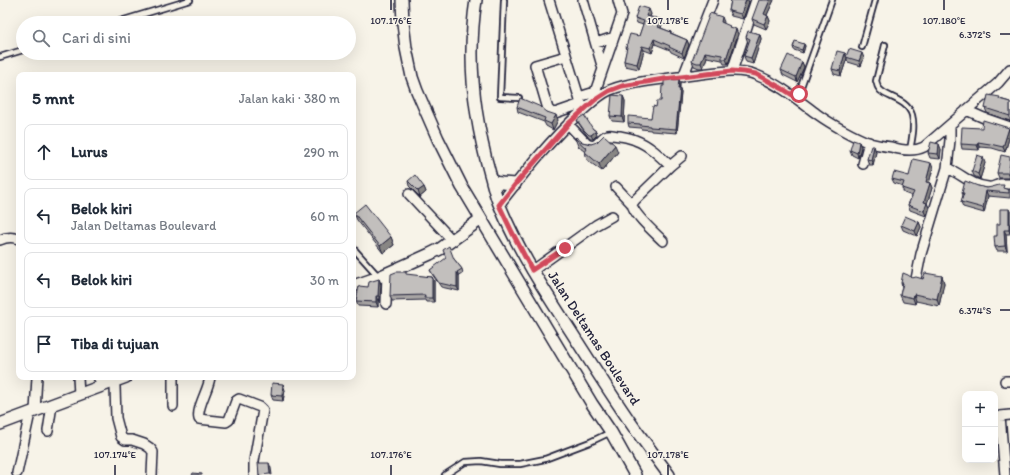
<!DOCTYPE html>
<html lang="id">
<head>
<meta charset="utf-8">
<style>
	:root { --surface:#fff; --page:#f2f2f3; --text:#1f2937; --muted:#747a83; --line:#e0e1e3 }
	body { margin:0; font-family:Itim,sans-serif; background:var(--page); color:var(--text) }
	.controls { position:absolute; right:12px; bottom:12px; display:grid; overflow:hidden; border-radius:8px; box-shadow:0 4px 16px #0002 }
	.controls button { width:36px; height:36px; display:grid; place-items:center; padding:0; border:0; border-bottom:1px solid var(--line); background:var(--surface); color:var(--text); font:20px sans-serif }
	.stop { position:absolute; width:12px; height:12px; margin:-9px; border:3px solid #d1495b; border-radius:50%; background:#fff }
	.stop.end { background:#d1495b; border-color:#fff; box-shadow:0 1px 4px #0008 }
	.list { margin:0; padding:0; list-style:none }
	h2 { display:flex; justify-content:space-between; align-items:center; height:52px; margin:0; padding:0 16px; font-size:17px }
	h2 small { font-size:13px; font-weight:400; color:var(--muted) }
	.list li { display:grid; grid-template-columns:26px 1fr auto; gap:12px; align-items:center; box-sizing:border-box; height:56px; margin:0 8px 8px; padding:0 8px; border:1px solid var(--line); border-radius:8px }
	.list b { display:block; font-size:15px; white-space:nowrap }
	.list p { margin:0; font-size:13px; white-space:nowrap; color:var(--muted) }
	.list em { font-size:13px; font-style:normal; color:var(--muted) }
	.icon { flex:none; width:22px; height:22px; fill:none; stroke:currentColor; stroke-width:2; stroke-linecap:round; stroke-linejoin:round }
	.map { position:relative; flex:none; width:1010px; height:475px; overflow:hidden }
	.search { position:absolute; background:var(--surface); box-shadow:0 4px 16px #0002; left:16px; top:16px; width:340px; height:44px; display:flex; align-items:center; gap:10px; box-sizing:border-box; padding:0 14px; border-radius:22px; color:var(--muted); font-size:15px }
	.panel { position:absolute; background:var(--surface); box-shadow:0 4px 16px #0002; left:16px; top:72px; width:340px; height:308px; border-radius:8px }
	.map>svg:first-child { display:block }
</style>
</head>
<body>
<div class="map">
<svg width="1010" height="475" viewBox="0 0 1010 475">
	<rect width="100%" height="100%" fill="#f7f3e8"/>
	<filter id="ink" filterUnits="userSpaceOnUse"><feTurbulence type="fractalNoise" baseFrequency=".025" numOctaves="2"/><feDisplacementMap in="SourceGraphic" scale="8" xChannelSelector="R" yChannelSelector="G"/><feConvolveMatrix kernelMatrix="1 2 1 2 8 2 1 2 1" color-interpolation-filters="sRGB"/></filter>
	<g filter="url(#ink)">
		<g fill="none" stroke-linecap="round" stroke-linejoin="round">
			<g stroke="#22223b" stroke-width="8">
				<path id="service" d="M504,0L500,97L519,98
					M114,23L190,0
					M885,45L876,81C877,82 877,86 878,87C883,98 906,97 912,115C915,126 912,139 910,150
					M862,47L875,0
					M0,57L23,50
					M797,98L832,0
					M353,248L379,277
					M445,475L465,462L481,461L500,464H520L545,459L590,442L611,432"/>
			</g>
			<g stroke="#22223b" stroke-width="12">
				<path id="minor" d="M549,0L579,97
					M583,0L603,69
					M596,43L614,37
					M566,56L535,65L548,109L551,112L555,113L581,104L579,97L595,92L622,14L618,0
					M732,71L756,0
					M683,77L713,0
					M966,110L984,118L1010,127
					M568,124L587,144C598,150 599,137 608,135C611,134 616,136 620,136C625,137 631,138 635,140C649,145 660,156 670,166L635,200L632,204C633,214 656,234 663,241
					M863,164L869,142
					M670,166L682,156
					M947,168C962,174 970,185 988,187C993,188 996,185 1000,184C1003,184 1007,184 1010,184
					M616,187L632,204
					M409,194L452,240
					M499,205C524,173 551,139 581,112C590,104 599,95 610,90C622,85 636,83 648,81C663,79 678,77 693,75C712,73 738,67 756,75C779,84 798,100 817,114C831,124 854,137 870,143C877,145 884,146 891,147C901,150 914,152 924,147L998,83L1010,69
					M0,240C6,237 13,237 19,239
					M532,271L596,225L612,216
					M916,279L921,254L947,168L950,140V125
					M386,304L387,273
					M78,377L79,395
					M98,377L103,385
					M210,377C209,389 196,408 199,419L226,422L229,420L236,401L239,399L260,407L263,410L254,461V475
					M1005,381H1010
					M113,382L115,387L116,418L121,437L125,440H132L144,444L150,448L153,452L152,475
					M173,406V377
					M35,411L37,377
					M48,431L52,405
					M17,473L30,413
					M1005,475L1000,416L1010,415"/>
			</g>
			<g stroke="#22223b" stroke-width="14">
				<path id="tertiary" d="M402,0L403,23L406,48L412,77L417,91L438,139L462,187L592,404L611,432L635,475
					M476,0C467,58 474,118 490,174C493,184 495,196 500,206C518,250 544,290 570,330C591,363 612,396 635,429C646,444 658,460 669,475
					M492,182L502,183L515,184
					M353,286L379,277L430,254L440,249L481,219
					M0,424L126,377"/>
			</g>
			<use href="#service" stroke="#f7f3e8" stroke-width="4.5"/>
			<use href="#minor" stroke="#f7f3e8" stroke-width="9"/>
			<use href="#tertiary" stroke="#f7f3e8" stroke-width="11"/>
		</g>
		<path fill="#a7a4a3" stroke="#22223b" d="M731,0H748L749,2L743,19L731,16L729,11Z
			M774,0L767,15L768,16L770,21L766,29L754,24L752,19Z
			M651,14L650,17L660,19L662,24L661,28L671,32V33L687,40L689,45L684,58L671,52L670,50L655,44L652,53L644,50L639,69L625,66L624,61L627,49L626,47L639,36L643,25L637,23L635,18Z
			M724,22L723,23L730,28L738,34L728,64H724L722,60L707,57L703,68H699L694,66L692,61Z
			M760,34L761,39L753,64L746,62L744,56L749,43H748L746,37Z
			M804,44L805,46L803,53L794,50L793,47Z
			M845,53L847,58L841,76L834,74L832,69Z
			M846,57L864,58L861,66L848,62Z
			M802,62L804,67L797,82L783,75L781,70Z
			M679,79L680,83V89L681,93L677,133L651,131V130L641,129V128L629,127L628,123L651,118L656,107L661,101L664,86Z
			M623,96L625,101L624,122L612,121L610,116Z
			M1000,99L1010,102V121L987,113L985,108Z
			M517,107L547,112L558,120L553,130L546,126L544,122L518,112Z
			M577,120L593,129L596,131L597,135L593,139H590L586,134L579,124Z
			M1010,131V135L1005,152L992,148L979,147V150L962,149L961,144Z
			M575,138L582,142L591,144L618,152L602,171L587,160L585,152L578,146Z
			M859,142L861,147L858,158L852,155L850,150Z
			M941,149L940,159L930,158L928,153Z
			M876,152L873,165H869L867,159Z
			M1010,157V176L1009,178H999L997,173Z
			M985,163L980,179L974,176L972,171Z
			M933,168L929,183H930L932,188L927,203L929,208L926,216L910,210L908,205L912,196L904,193L902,188L903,186L894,183L892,179L909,176Z
			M408,181L424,187L426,192L420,197L409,186Z
			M978,186L987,188L1005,189L1009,190L1010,192V198L988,196L984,213L963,207L961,202L963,195L962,193Z
			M1010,211V234H1006L1007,251H997L995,247L997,236L1000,224Z
			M354,213L391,237L394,245L383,253L357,220Z
			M919,222L921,227L917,236L903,230L901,225Z
			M454,259L462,269L463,273L459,276V291L441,287L432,274L430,270Z
			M407,275L432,277L434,281V302H426L425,300L392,301L390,296Z
			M942,276L944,283L939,306L916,301L915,304L903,302L900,295L902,287L901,283L912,278L923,279Z
			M379,279L381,284L380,301H378V307L358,306L356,301L368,287Z
			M285,390L283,401L273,400L271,395Z"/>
		<path fill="#888684" stroke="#22223b" d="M746,0H748L749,2L743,19L741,14Z
			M770,0H774L765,19L764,14Z
			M649,9L651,14L648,21L646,16Z
			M768,16L770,21L766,29L764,24Z
			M722,17L724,22L722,27L721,22Z
			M660,19L662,24L660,32L658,27Z
			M736,29L738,34L728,64L726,59Z
			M760,34L761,39L753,64L751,58Z
			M654,39L655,44L652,53L650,48Z
			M687,40L689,45L684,58L682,53Z
			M804,44L805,46L803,53L802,50Z
			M642,46L644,50L639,69L637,64Z
			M705,52L707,57L703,68L701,63Z
			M845,53L847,58L841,76L840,71Z
			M862,53L864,58L861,66L859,61Z
			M802,62L804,67L797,82L796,77Z
			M679,79L680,83L679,93L678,89Z
			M680,89L681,93L677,133L676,129Z
			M623,96L625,101L624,122L622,117Z
			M556,115L558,120L553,130L551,124Z
			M1009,128L1010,131V135L1005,152L1003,147Z
			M596,131L597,135L593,139L591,135Z
			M859,142L861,147L858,158L857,153Z
			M978,142L979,147V150L977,145Z
			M939,144L941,149L940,159L938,154Z
			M615,145L618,152L602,171L599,164Z
			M874,146L876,152L873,165L871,160Z
			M983,157L985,163L980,179L978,174Z
			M931,163L933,168L928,187L926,182Z
			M1010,163V176L1009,178L1008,173Z
			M930,183L932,188L927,204V203L929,208L926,216L924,211V202Z
			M424,187L426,192L420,197L418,191Z
			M986,191L988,196L984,213L983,208Z
			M1009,209L1010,211V233L1009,230Z
			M919,222L921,227L917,236L915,231Z
			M1004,230L1006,234L1007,251L1005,246Z
			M391,237L394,245L383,253L380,246Z
			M457,272L459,276V291L457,287Z
			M942,276L944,283L939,306L937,299Z
			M432,277L434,281V302L432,298Z
			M379,279L381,284L380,301L378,296Z
			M914,294L916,301L915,304L913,298Z
			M376,296L378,301V307L376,302Z
			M283,384L285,390L283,401L282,396Z
			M269,463L271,468L272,475L270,474Z"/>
		<path fill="#c2bfbd" stroke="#22223b" d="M731,0H746L741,14L729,11Z
			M759,0H770L764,14L768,16L764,24L752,19Z
			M639,6L649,9L646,16L660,19L658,27L671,32L670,33L687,40L682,53L669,47L670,46L654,39L650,48L642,46L637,64L624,61L627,47H626L630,34L639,36L644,21L635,18Z
			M710,13L722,17L721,22L730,26L729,27L736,29L726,59H722V55L705,52L701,63H697L692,61Z
			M748,31L760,34L751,58L744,56L750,39L746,37Z
			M795,41L804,44L802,50L793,47Z
			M849,49L862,53L859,61L846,57Z
			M837,51L845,53L840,71L832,69Z
			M788,55L802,62L796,77L781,70Z
			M679,79L678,89H680L676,129L650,127V126L640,125V124L628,123V116L651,118L653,106L656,107L657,101H661L662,86H664V80Z
			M612,95L623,96L622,117L610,116Z
			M988,95L1000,97L999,99L1010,102V116L985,108Z
			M520,98L541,107L547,112L556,115L551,124L544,121L545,118L517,107Z
			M584,115L593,129L596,131L591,135H589L584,130L577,120Z
			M983,120L1009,128L1003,147L990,144L978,142L977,145L961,144L962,127L982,128Z
			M604,135L615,145L599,164L585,152L587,149L575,138L576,137L582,142L591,144L597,142Z
			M853,140L859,142L857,153L850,150Z
			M931,142L939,144L938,154L928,153Z
			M871,146H874L871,160L867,159Z
			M977,155L983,157L978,174L972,171Z
			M1001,155L1010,157V163L1008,173H997Z
			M913,159L931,163L926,182L930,183L924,202L927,203L924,211L908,205L914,192L902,188L904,182L892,179L894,172L909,176Z
			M415,175L424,187L418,191L408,181Z
			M965,181L978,186L987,188L992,187L999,185H1004L1003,188L1009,190V193L986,191L983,208L961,202L964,193H962Z
			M365,204L391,237L380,246L354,213Z
			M1000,209H1009V230H1004L1005,246L995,247L994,236H997V224H1000Z
			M905,216L919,222L915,231L901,225Z
			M449,246L454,259L462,269L457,272V287L439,283L430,270L446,258L443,250Z
			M396,272H406V274L432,277V298H424L425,295L390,296L391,274Z
			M903,273L908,275L912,278L916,277L923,279L925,273L942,276L937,299L914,294L913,298L900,295L903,283H901Z
			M379,279L378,296H376V302L356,301L359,286L368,287L369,282Z
			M272,383L283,384L282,396L271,395Z
			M258,463H269L270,474L259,475Z
			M193,473L202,474V475H192Z"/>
	</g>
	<g fill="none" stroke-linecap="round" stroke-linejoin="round" filter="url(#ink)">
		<path stroke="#d1495b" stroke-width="5" d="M565,248L532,270L512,232L499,205L518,181L568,124L595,100L609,91L622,86L664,79L732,71L744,72L756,74L783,89L797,98L799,94"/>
	</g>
	<path fill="none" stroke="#22223b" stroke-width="1.5" d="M391,0V10M668,0V10M944,0V10M1000,34H1010M1000,310H1010M115,465V475M391,465V475M668,465V475"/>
	<g text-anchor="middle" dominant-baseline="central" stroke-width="3" stroke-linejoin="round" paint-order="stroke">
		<g font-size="14" fill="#22223b" stroke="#f7f3e8">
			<text transform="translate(594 338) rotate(57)">Jalan Deltamas Boulevard</text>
		</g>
	</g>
	<g font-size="10" text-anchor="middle" fill="#22223b" stroke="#f7f3e8" stroke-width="3" stroke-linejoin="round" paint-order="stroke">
		<text x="391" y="24">107.176°E</text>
		<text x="668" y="24">107.178°E</text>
		<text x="944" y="24">107.180°E</text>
		<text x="975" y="38">6.372°S</text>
		<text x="975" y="314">6.374°S</text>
		<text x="115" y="458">107.174°E</text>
		<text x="391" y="458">107.176°E</text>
		<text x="668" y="458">107.178°E</text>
	</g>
</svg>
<div class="controls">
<button>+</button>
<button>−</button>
</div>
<div class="stop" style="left:799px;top:94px"></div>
<div class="stop end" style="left:565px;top:248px"></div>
<div class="search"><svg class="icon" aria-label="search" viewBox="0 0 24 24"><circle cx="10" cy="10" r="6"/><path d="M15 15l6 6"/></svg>Cari di sini</div>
<section class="panel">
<h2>5 mnt<small>Jalan kaki · 380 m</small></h2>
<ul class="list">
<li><svg class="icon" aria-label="ahead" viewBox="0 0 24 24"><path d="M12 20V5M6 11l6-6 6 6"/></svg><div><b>Lurus</b></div><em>290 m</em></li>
<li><svg class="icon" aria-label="left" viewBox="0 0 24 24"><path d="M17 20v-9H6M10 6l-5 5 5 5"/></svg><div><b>Belok kiri</b><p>Jalan Deltamas Boulevard</p></div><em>60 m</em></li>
<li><svg class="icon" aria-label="left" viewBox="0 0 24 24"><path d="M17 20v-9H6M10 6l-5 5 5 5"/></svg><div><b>Belok kiri</b></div><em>30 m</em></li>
<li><svg class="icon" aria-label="arrive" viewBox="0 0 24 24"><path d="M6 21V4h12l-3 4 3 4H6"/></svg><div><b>Tiba di tujuan</b></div></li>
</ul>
</section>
</div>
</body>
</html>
